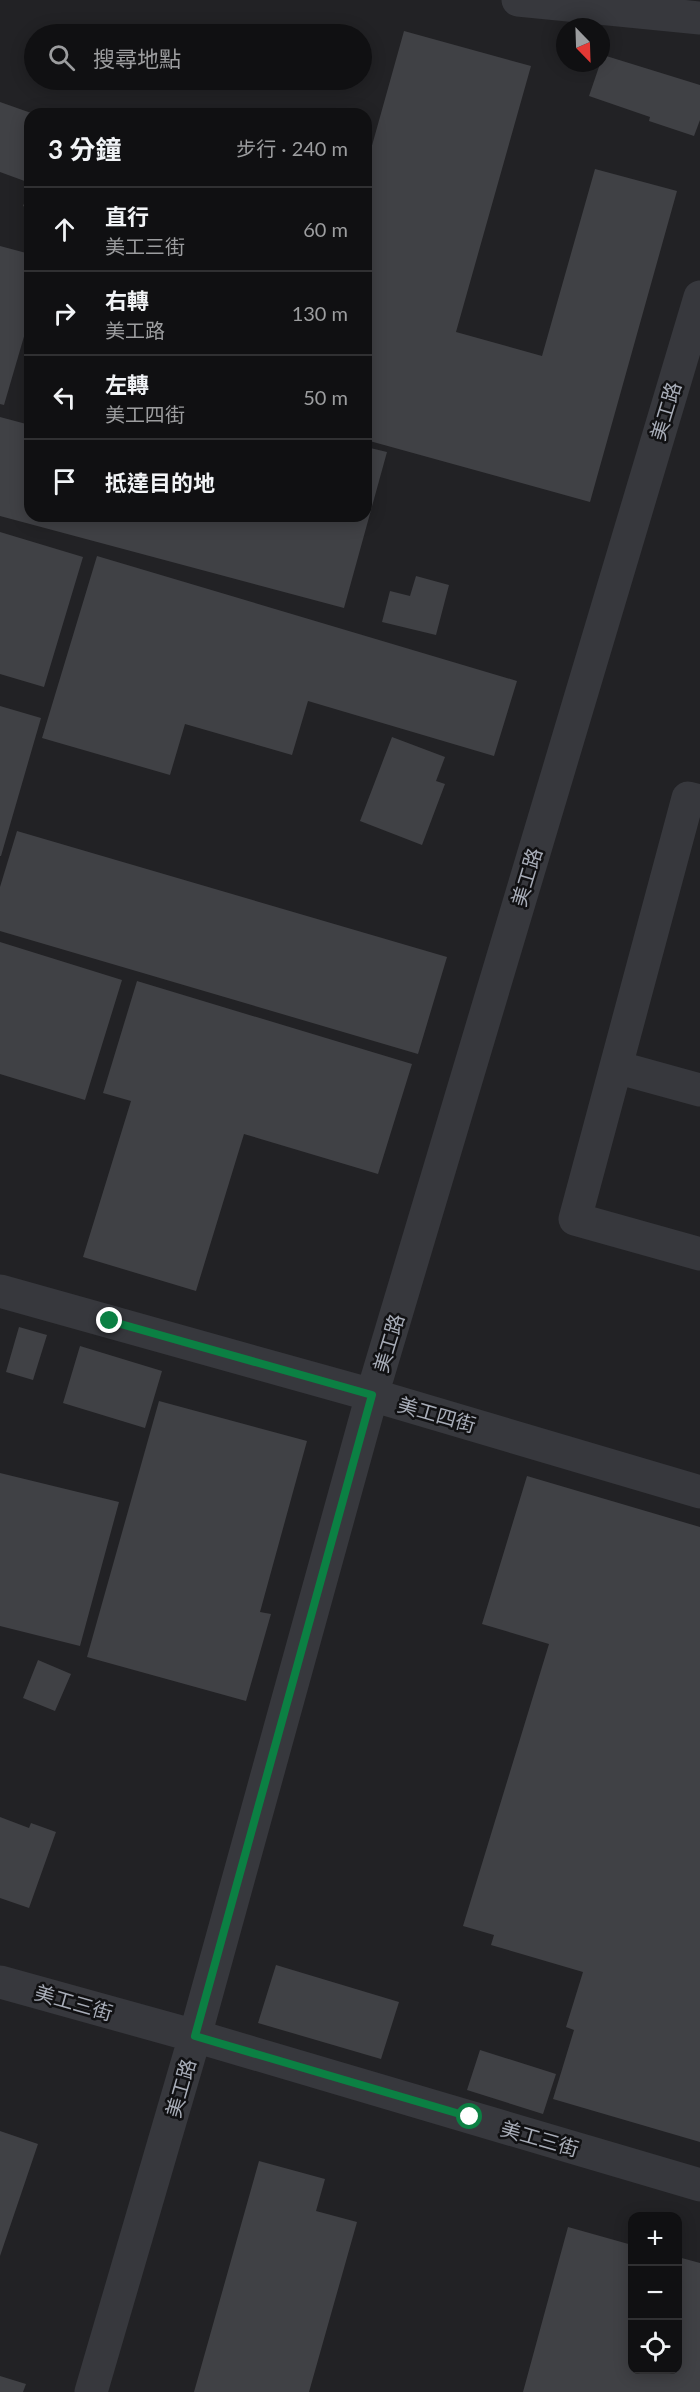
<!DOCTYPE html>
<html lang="zh-TW">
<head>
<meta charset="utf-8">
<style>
	:root { --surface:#101012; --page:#19191b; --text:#f1f3f6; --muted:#9c9d9f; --line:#303032 }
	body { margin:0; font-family:Lato,"Noto Sans TC",sans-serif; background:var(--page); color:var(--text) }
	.controls { position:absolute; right:18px; bottom:18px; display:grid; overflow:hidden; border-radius:12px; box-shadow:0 3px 15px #0003 }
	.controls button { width:54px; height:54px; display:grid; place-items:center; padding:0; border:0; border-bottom:2px solid var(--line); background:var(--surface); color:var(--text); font:30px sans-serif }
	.compass { position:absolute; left:556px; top:18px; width:54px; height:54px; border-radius:50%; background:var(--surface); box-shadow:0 3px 15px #0003; rotate:157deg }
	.stop { position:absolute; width:18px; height:18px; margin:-14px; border:4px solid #0b8043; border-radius:50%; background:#fff }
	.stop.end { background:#0b8043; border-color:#fff; box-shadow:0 2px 6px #0008 }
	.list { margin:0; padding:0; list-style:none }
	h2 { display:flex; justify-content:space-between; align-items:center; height:78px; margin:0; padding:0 24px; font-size:26px }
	h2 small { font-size:20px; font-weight:400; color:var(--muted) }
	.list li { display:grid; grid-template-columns:39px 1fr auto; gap:18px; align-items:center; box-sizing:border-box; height:84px; padding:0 24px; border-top:2px solid var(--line) }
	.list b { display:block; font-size:22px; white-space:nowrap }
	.list p { margin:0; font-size:20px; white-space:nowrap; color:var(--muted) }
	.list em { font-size:20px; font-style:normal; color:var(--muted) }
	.icon { flex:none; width:33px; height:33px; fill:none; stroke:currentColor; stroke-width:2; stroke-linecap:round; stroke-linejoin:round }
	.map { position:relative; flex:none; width:700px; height:2392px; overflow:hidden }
	.search { position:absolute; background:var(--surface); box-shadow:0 3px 15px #0003; left:24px; top:24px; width:348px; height:66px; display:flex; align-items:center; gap:15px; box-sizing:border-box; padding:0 21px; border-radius:33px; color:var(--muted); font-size:22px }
	.panel { position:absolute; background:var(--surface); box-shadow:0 3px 15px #0003; left:24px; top:108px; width:348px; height:414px; border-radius:18px }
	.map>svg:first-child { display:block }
</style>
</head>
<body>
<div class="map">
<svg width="700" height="2392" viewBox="0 0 700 2392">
	<rect width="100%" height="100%" fill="#161618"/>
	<path fill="#222225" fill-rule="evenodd" d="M0,0H700V2392H0ZM565,27H601V63H565ZM34,34H362V80H34ZM30,114H366V516H30ZM632,2216H678V2370H632Z"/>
	<path fill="#404145" d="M404,31L531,66L456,332L542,356L595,169L677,191L590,502L366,440V167Z
		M603,55L700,85V120L694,136L649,121L650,117L589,96Z
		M0,102L34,114H30V183L0,172Z
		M222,109L236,113V114H221Z
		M30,189V209L23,206Z
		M0,246L30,254V316L4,405L0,404Z
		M0,417L30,425V516H366V447L387,452L344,608L0,516Z
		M0,532L83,557L44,687L0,674Z
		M97,556L517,681L494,756L308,701L292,755L185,724L170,775L42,738Z
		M416,576L449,585L436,635L382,622L390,591L410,596Z
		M0,706L41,718L1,856H0Z
		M392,737L445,757L436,781L445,784L422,845L360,821Z
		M17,831L447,957L418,1054L0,931V887Z
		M0,942L122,980L85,1100L0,1074Z
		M137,981L412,1064L378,1174L244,1134L196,1291L83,1257L131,1101L103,1093Z
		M19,1327L47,1335L33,1380L6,1372Z
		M80,1346L162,1371L145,1428L63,1403Z
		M159,1401L307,1441L260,1612L271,1614L246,1701L87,1657Z
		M0,1473L119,1502L80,1646L0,1626Z
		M527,1476L700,1527V2142L553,2099L574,2030L566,2027L583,1972L491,1945L494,1935L463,1926L549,1644L482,1624Z
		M38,1660L71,1674L55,1711L23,1698Z
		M0,1817L29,1828L31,1823L56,1832L29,1908L0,1898Z
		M276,1965L399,2002L381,2059L258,2023Z
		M480,2050L556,2074L543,2114L467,2090Z
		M0,2131L38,2144L0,2256Z
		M259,2161L325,2179L316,2211L357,2222L309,2392H194Z
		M568,2227L632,2245V2370H678V2257L700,2263V2392H523Z
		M0,2376L26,2384L23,2392H0Z"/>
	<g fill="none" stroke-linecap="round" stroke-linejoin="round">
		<path stroke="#37383d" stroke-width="33" d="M518,0L700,18
			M700,801L688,798L575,1219L700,1254
			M616,1067L700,1090
			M0,1291L372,1395L700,1492
			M0,1982L195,2036L700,2185
			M91,2392L195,2036L372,1395L700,297"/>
	</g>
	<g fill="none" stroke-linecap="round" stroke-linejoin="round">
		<path stroke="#0b8043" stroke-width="8" d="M110,1321L372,1395L195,2036L470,2117"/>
	</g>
	<g text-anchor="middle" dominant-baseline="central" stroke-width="5" stroke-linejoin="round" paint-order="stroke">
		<g font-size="20" fill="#a8adb8" stroke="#111113">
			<text transform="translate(665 411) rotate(-73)">美工路</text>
			<text transform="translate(526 877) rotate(-73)">美工路</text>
			<text transform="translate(388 1343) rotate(-73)">美工路</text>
			<text transform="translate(437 1414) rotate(16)">美工四街</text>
			<text transform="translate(74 2002) rotate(16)">美工三街</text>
			<text transform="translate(180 2088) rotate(-74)">美工路</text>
			<text transform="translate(540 2138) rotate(16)">美工三街</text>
		</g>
	</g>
</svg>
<div class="controls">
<button>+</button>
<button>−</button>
<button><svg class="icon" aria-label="locate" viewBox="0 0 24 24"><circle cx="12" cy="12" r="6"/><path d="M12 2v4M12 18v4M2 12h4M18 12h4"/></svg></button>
</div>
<svg class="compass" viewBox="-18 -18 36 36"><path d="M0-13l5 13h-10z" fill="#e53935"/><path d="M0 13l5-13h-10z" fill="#9c9d9f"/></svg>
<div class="stop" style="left:470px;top:2117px"></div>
<div class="stop end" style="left:110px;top:1321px"></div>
<div class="search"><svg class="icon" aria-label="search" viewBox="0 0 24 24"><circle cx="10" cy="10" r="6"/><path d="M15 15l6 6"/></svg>搜尋地點</div>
<section class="panel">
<h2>3 分鐘<small>步行 · 240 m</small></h2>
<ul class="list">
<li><svg class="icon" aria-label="ahead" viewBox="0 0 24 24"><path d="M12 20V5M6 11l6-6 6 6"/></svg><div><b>直行</b><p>美工三街</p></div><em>60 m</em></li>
<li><svg class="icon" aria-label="right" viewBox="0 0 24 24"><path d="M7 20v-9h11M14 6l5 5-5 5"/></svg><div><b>右轉</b><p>美工路</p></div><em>130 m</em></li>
<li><svg class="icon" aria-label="left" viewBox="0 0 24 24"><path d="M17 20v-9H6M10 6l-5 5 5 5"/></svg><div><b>左轉</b><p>美工四街</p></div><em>50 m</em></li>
<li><svg class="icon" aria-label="arrive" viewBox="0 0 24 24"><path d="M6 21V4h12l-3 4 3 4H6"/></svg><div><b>抵達目的地</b></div></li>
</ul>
</section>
</div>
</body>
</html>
